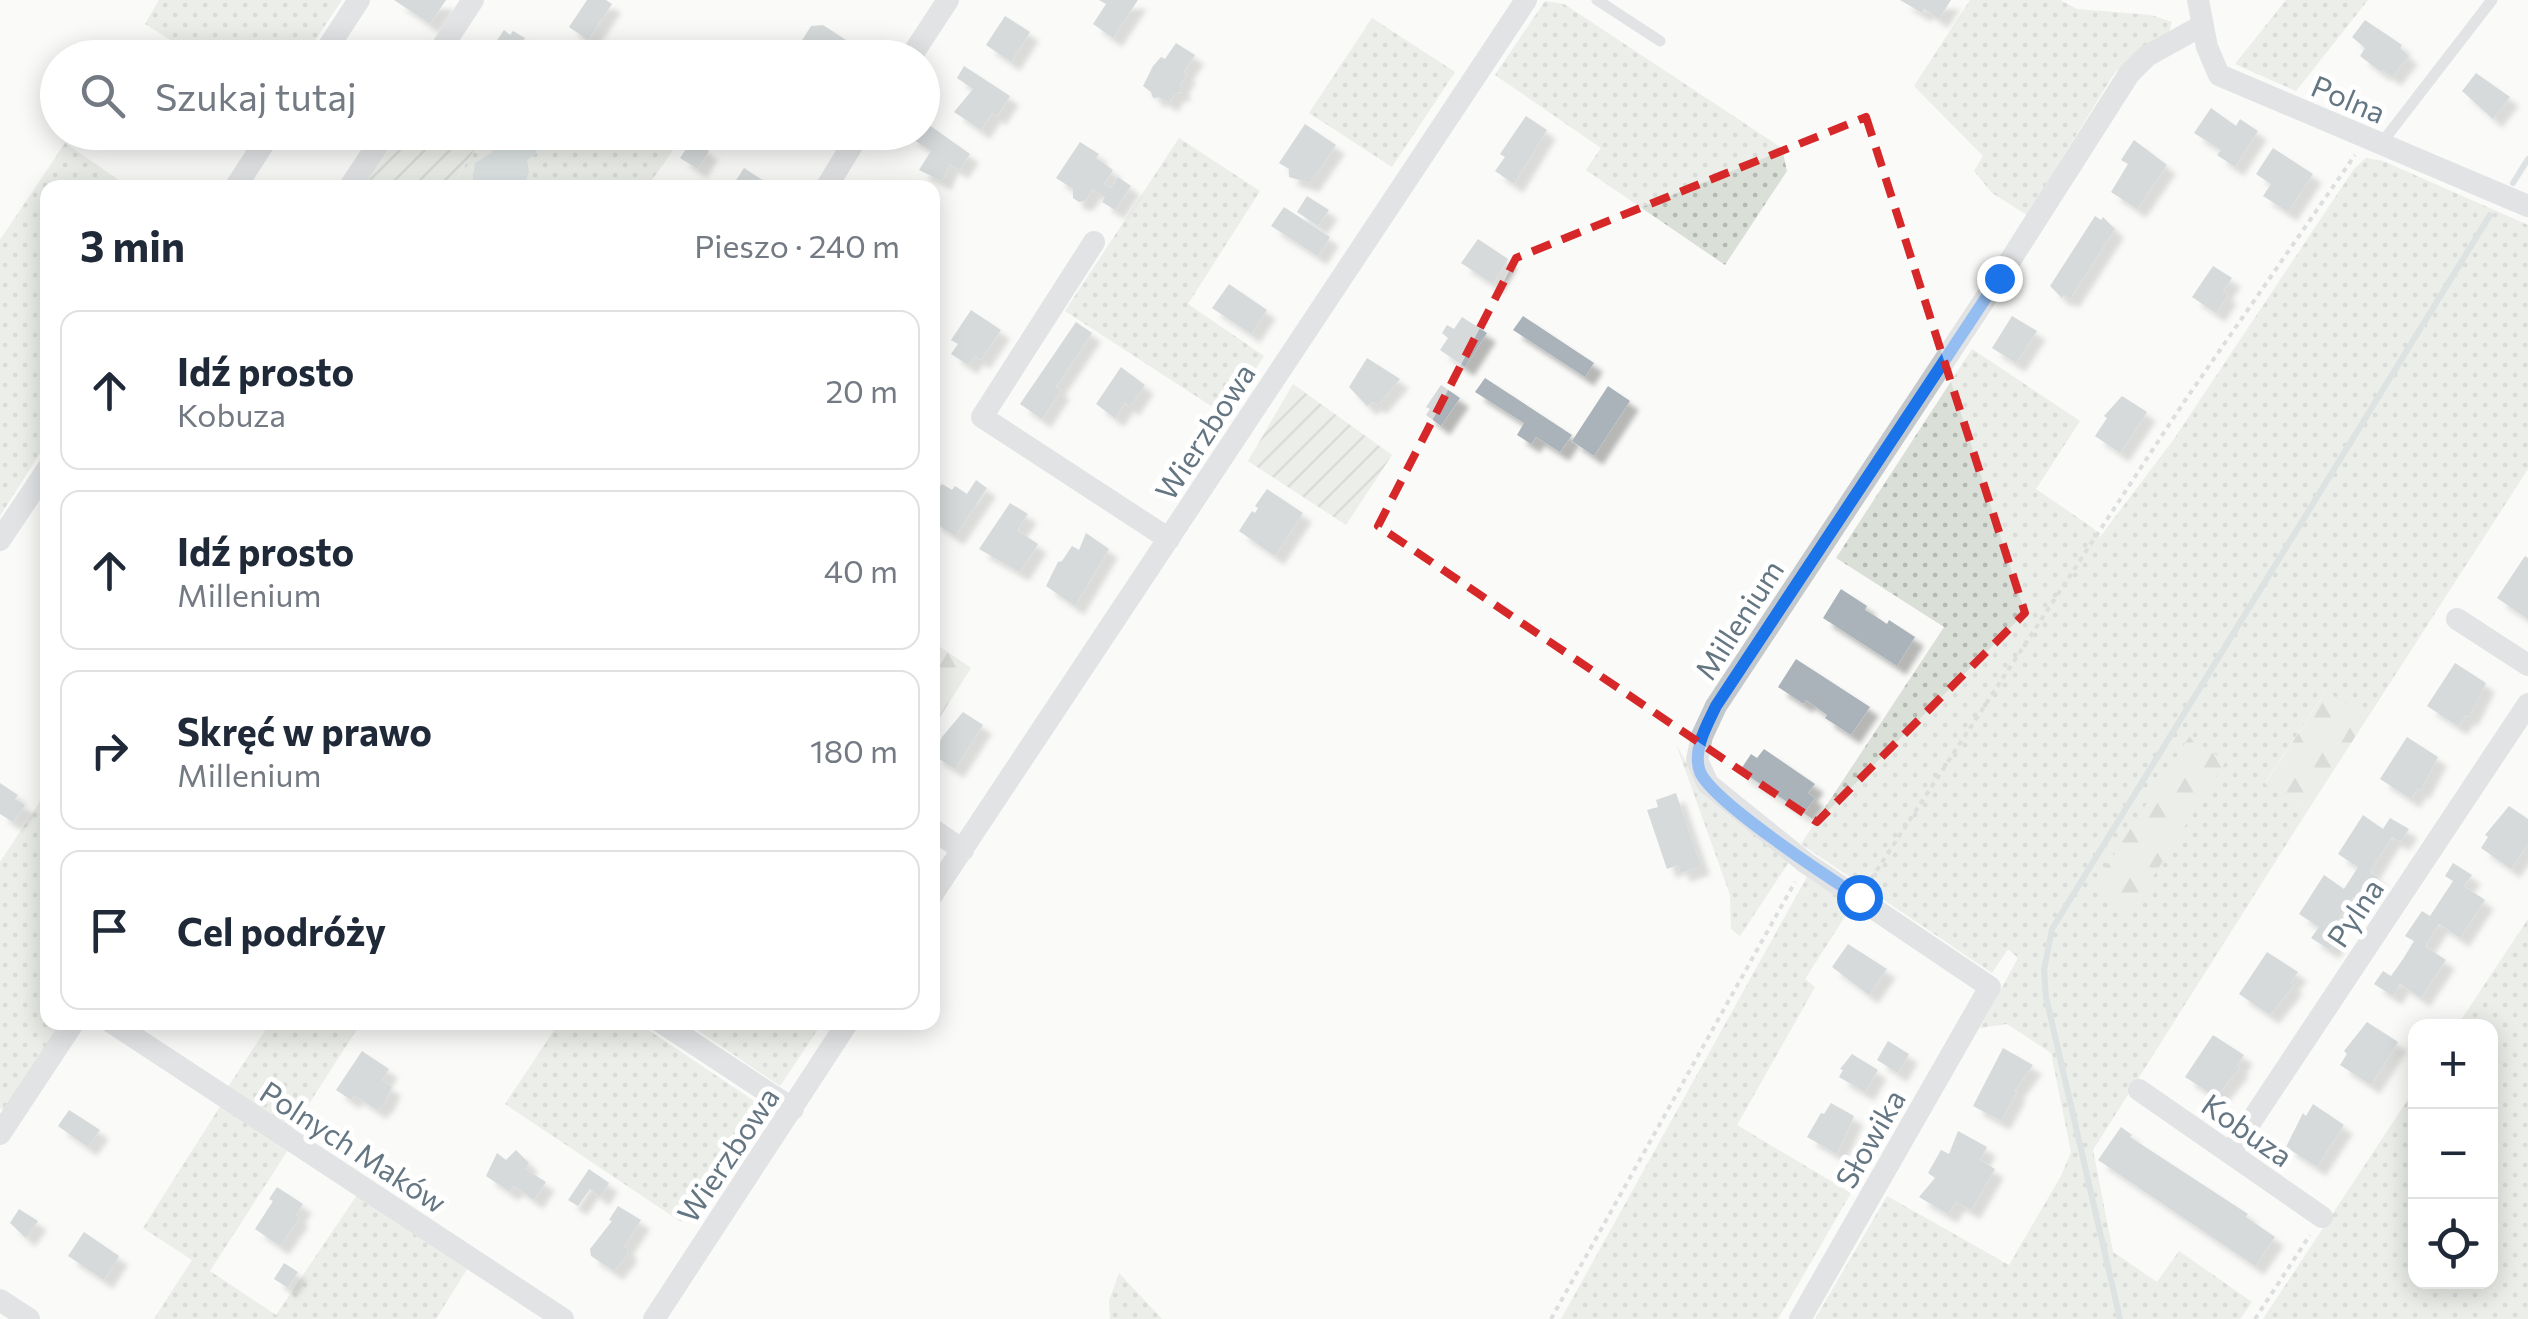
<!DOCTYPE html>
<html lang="pl">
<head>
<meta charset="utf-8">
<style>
	:root { --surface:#fff; --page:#f6f6f7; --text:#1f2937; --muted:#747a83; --line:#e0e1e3 }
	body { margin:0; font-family:Commissioner,sans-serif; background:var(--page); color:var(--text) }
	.controls { position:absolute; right:30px; bottom:30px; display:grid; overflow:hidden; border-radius:20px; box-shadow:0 5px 25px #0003 }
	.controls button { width:90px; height:90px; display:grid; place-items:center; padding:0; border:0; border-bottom:2px solid var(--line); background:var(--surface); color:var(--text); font:50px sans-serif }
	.stop { position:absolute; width:30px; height:30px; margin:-22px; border:8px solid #1a73e8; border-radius:50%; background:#fff }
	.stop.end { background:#1a73e8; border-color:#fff; box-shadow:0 2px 10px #0008 }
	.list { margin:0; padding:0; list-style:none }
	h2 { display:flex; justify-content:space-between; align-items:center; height:130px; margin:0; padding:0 40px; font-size:42px }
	h2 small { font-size:32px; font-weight:400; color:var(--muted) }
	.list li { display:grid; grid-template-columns:65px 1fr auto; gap:30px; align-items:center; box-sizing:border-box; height:160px; margin:0 20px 20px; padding:0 20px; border:2px solid var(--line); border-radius:20px }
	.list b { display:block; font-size:38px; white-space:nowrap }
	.list p { margin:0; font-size:32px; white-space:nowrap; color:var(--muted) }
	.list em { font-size:32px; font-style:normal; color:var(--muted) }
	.icon { flex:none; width:55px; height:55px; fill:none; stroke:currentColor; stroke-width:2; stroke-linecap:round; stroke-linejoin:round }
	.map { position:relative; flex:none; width:2528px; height:1319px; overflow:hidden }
	.search { position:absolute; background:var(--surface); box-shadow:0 5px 25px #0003; left:40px; top:40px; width:900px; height:110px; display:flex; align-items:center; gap:25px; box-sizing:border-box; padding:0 35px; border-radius:55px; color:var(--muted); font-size:38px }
	.panel { position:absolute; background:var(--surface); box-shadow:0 5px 25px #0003; left:40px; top:180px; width:900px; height:850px; border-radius:20px }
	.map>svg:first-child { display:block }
</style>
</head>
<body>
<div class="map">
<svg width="2528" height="1319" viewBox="0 0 2528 1319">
	<defs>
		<pattern id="grass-dots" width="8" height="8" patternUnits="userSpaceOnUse" patternTransform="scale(2.5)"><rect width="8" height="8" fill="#dadfd7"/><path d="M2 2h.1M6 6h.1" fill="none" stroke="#b4b9b4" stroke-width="1.8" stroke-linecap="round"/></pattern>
		<pattern id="forest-firs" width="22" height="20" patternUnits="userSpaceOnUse" patternTransform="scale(2.5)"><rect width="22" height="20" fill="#dadfd7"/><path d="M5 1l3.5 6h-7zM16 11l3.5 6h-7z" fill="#b4b9b4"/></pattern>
		<pattern id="garden-furrows" width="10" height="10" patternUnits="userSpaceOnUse" patternTransform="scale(2.5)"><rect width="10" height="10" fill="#dadfd7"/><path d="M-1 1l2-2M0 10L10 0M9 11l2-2" fill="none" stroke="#b4b9b4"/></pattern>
		<filter id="shadow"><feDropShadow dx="9" dy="9" stdDeviation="2.5" flood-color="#0004"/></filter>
	</defs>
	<rect width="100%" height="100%" fill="#fafaf8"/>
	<path fill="url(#grass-dots)" fill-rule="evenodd" d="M159,0H342L303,58L198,57L145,24Z
		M1970,0H2060L2077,9L2151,15L2172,22L2168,36L2115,72L2027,215L1992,193L1974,171L1983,156L1914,86Z
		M2286,0H2368L2296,91L2235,64Z
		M1545,1L1564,4L1782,148L1787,171L1725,265L1586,170L1601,148L1495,75Z
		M1372,18L1455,72L1392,167L1309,113Z
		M485,133H654L678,143L647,187L451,188Z
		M1179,138L1260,191L1188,304L1264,356L1225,415L1065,311Z
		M65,143L129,187L48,188L47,442L0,516V240Z
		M2366,158L2383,161L2528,225V469L2368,717L2325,692L2265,783L2308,810L2093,1150L2113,1252L2157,1282L2179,1251L2252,1302L2240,1319H1815L1887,1196L2009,1265L2061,1176L2071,1152L2051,1053L2007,1024L1980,1028L2018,958L2008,949L1992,973L1801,844L1944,627L1836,558L1972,349L2080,421L2036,489L2093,528L2100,537L2174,439L2354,169ZM2225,761L2130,912L2093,889Z
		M1676,744L1704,795L1789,862L1740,936L1731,929L1730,895Z
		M47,791L48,1022L67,1023L7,1113L0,1108V862Z
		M1808,875L1840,896L1846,915L1805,979L1815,987L1737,1125L1851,1193L1778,1319H1561Z
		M2528,919V1319H2263L2415,1089L2416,1282H2490V1026H2457Z
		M270,1023H361L292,1130L228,1087Z
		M638,1023L760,1105L681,1222L505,1104L559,1023Z
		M687,1023H822L780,1086Z
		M221,1105L288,1150L210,1271L276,1315L357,1195L467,1269L436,1319H154L192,1260L143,1228Z
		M1119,1273L1162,1319H1110L1109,1301Z"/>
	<path fill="url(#forest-firs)" d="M933,642L971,668L933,728Z
		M2326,691L2368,717L2308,810L2265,784Z
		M2189,737L2226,761L2130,913L2092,889Z"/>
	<path fill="url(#garden-furrows)" d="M395,133H485L451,187L359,188Z
		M1293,384L1392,455L1346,525L1248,461Z"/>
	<path fill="#bbc7cb" d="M491,133H537L536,153L527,160L529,172L524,187H472L475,163L493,152L489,144Z"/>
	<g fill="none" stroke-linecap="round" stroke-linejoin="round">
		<path stroke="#bbc7cb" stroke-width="6" d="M2513,183L2528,159
			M2120,1319L2046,997L2044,970L2052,929L2490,215"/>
	</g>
	<path fill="#aab3b9" filter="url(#shadow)" d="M394,0H446L430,24Z
		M587,0H606L612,4L588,40L569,27Z
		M1099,0H1138L1113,38L1093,24L1106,4Z
		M1900,0H1951L1939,19L1924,9L1922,13Z
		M1005,16L1030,32L1011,62L986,45Z
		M2365,20L2402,45L2400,48L2409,56L2392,77L2383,70L2381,72L2360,56L2365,48L2352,37Z
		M823,25L855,46L847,58H791L811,26Z
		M504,30L510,35L513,31L525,38L521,43L530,49L524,58H485Z
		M1176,43L1195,55L1184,72L1187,74L1180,85L1182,92L1175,93L1169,103L1159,97L1153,98L1151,92L1143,86L1153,66L1161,57L1165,59Z
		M964,66L1010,96L997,116L992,113L981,130L954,112L973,89L957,78Z
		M2476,73L2510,97L2493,119L2462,91Z
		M2211,108L2236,126L2240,119L2258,131L2235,167L2217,155L2221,150L2194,133Z
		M1526,116L1547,130L1514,184L1495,171L1505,157L1500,154Z
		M922,120L970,154L959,170L950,164L942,181L919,170L931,151L908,136L911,132H922Z
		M1305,124L1336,145L1310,183L1289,177V169L1279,163Z
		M692,140L709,151L698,169L680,158Z
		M2134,140L2167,165L2137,209L2111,192L2128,164L2121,160Z
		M1080,142L1099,154L1096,158L1113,170L1104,184L1111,188L1118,177L1131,186L1115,210L1102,202L1105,197L1093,189L1085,201L1079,202L1073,198V189L1056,178Z
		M2273,148L2313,174L2288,212L2263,196L2271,184L2256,174Z
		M744,168L775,188H731Z
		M1307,196L1329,210L1318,226L1297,212Z
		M1284,207L1330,237L1318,256L1271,226Z
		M2095,216L2101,220L2103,217L2115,229L2070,299L2064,295L2062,298L2050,286Z
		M1478,239L1508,259L1493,284L1461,263Z
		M2213,266L2232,278L2223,291L2228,295L2216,313L2192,297Z
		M1229,284L1267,310L1251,334L1212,308Z
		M971,310L1001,330L981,360L975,356L968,365L951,354L958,344L951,340Z
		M1523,316L1594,363L1585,377L1513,330Z
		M2012,316L2037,331L2016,363L1992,348Z
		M1462,317L1487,333L1465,367L1440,350L1448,338L1442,333L1447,325L1454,329Z
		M1076,322L1092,333L1056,387L1061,390L1042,419L1020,404Z
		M1367,358L1400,379L1378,405L1373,402L1367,406L1349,387Z
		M1121,367L1145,385L1130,407L1125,403L1115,418L1096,404Z
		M1485,378L1572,435L1560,452L1536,437L1531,444L1517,435L1524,423L1475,392Z
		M1441,385L1460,398L1441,426L1426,415L1430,409L1426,407Z
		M1608,386L1630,401L1594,456L1572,441Z
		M2122,396L2147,412L2120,453L2095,436L2107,418L2104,416Z
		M976,480L987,488L955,536L932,521V494L942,484L952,490L955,486L967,494Z
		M1267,489L1303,513L1275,556L1239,531L1252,511L1255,513L1258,508L1255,506Z
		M1010,503L1028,514L1017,530L1038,544L1020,572L979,549Z
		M1086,533L1109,549L1075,606L1046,586L1058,562L1062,561L1072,546L1079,550Z
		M2525,556L2528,558V619L2497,598Z
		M1841,589L1867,606L1865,610L1875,616L1887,624L1889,620L1915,637L1897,666L1823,618Z
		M1796,659L1870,707L1851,735L1825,718L1827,715L1816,707L1806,700L1804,704L1778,687Z
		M2455,663L2486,683L2469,717L2466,715L2458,726L2427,706Z
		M963,712L983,725L955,769L933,755L942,737Z
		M2407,737L2438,757L2421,790L2418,788L2411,799L2380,779Z
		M1764,749L1815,784L1808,793L1815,798L1803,815L1739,772L1751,754L1757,758Z
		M0,783L18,795L15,799L25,805L13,822L0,814Z
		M1676,793L1701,866L1681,873L1678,865L1667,869L1647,810L1658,807L1656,800Z
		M2509,806L2528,819V844L2511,869L2481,848L2488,837L2485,835Z
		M2363,815L2383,829L2390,818L2409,829L2400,842L2392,837L2381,854L2370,872L2378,877L2361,902L2353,897L2330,932L2339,937L2330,950L2311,938L2319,927L2299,914L2324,875L2344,889L2358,867L2338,854Z
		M2453,863L2472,875L2464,886L2485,900L2460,938L2439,924L2425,946L2446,960L2421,998L2400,984L2393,996L2374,984L2383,971L2391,976L2403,959L2414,941L2405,936L2422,911L2430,916L2453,881L2445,876Z
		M1848,944L1887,969L1869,995L1832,967Z
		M2267,952L2298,972L2290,983L2294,985L2270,1015L2239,994Z
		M2367,1022L2398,1042L2371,1085L2340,1065L2347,1054L2344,1051Z
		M2213,1035L2244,1055L2237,1066L2240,1068L2216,1097L2185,1077Z
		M1888,1041L1909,1054L1898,1073L1877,1060Z
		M2003,1048L2033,1065L2014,1091L2017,1092L2001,1121L1973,1106Z
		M362,1051L389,1069L382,1080L392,1087L385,1102L377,1110L354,1095L351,1100L336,1090Z
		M1852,1054L1878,1070L1865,1092L1839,1077L1843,1070L1840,1069Z
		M1831,1103L1854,1116L1837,1154L1807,1137L1821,1113L1824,1114Z
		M2313,1104L2344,1125L2317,1167L2286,1147L2303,1113L2306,1116Z
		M69,1110L100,1130L88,1147L58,1126Z
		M2121,1127L2132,1135L2130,1137L2248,1214L2246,1217L2275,1237L2255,1266L2098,1160Z
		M1958,1131L1987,1147L1980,1160L1995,1169L1971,1210L1956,1202L1948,1214L1919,1197L1935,1178L1928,1173L1941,1150L1949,1154Z
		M516,1150L529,1163L525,1169L546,1182L534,1200L514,1186L510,1192L486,1176L497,1153L506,1160Z
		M589,1169L609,1183L600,1197L590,1189L578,1206L568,1200Z
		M277,1187L303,1204L296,1215L300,1217L280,1246L255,1229L273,1201L269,1199Z
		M618,1206L641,1220L624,1247L628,1249L627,1255L614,1271L591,1256L590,1249L612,1221L609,1220Z
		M19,1209L38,1221L26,1238L10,1223Z
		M84,1232L119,1256L104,1280L68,1256Z
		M284,1263L298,1272L288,1288L274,1279Z"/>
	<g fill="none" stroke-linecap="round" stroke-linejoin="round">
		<path stroke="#bbbfc2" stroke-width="4" stroke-dasharray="5 5" stroke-linecap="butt" d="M1871,879L2184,402L2355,155
			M1551,1319L1795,882
			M2255,1319L2310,1235"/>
		<path stroke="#c3c8cc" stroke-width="11" d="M1597,0L1660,41
			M2380,145L2492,0"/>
		<path stroke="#c3c8cc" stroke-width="22" d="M2198,0L2207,47L2219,75L2528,206
			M321,58L359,0
			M435,58L473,0
			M910,58L948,0
			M235,188L271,132
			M349,188L386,132
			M826,188L860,132
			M1094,242L982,417L1169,539
			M0,540L48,468
			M2457,619L2528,665
			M932,829L963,850
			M932,895L1526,0
			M111,1022L563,1319
			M661,1022L793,1109
			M2139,1090L2322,1217
			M0,1134L74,1022
			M2230,1153L2528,704
			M0,1300L29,1319
			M654,1319L848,1022
			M1800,1319L1990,987L1806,863L1708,784L1697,760L1702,736L1716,706L1999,278L2129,74L2147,56L2201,26"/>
	</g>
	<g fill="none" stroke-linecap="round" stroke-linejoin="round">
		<path stroke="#1a73e8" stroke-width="12" d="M1859,897C1828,877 1713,802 1700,772C1692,750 1707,725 1716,706L1999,278"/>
	</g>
	<path d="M0 0H2528V1319H0ZM1866,117L2025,613L1817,822L1378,526L1516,258Z" fill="#fafaf8" fill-opacity=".55" fill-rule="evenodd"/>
	<path fill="none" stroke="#d62828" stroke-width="8" stroke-dasharray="20 12" stroke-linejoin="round" d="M1866,117L2025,613L1817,822L1378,526L1516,258Z"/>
	<g text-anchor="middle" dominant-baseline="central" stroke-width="10" stroke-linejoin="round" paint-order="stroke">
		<g font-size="30" fill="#657683" stroke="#fff">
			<text transform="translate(2349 98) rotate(23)">Polna</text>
			<text transform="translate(1204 431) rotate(-57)">Wierzbowa</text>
			<text transform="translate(1738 619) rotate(-57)">Millenium</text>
			<text transform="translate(2354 912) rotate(-56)">Pylna</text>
			<text transform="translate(2248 1129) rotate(35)">Kobuza</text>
			<text transform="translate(1869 1138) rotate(-60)">Słowika</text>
			<text transform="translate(354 1146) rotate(33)">Polnych Maków</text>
			<text transform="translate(727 1154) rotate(-56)">Wierzbowa</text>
		</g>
	</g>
</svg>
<div class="controls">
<button>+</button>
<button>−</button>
<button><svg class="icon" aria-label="locate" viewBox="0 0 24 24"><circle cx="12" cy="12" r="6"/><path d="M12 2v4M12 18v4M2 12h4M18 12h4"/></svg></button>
</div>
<div class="stop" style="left:1859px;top:897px"></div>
<div class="stop end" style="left:1999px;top:278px"></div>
<div class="search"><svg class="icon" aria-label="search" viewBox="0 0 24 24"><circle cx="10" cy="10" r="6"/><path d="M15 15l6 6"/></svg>Szukaj tutaj</div>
<section class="panel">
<h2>3 min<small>Pieszo · 240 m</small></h2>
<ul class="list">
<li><svg class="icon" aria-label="ahead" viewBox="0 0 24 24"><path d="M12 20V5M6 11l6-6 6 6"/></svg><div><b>Idź prosto</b><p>Kobuza</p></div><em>20 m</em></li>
<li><svg class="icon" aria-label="ahead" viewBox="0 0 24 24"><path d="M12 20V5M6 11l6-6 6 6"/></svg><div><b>Idź prosto</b><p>Millenium</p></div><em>40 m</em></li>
<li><svg class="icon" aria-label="right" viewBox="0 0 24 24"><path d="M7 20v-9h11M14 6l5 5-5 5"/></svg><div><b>Skręć w prawo</b><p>Millenium</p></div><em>180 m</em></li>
<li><svg class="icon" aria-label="arrive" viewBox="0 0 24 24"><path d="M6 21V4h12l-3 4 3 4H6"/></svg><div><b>Cel podróży</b></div></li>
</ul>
</section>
</div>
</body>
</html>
